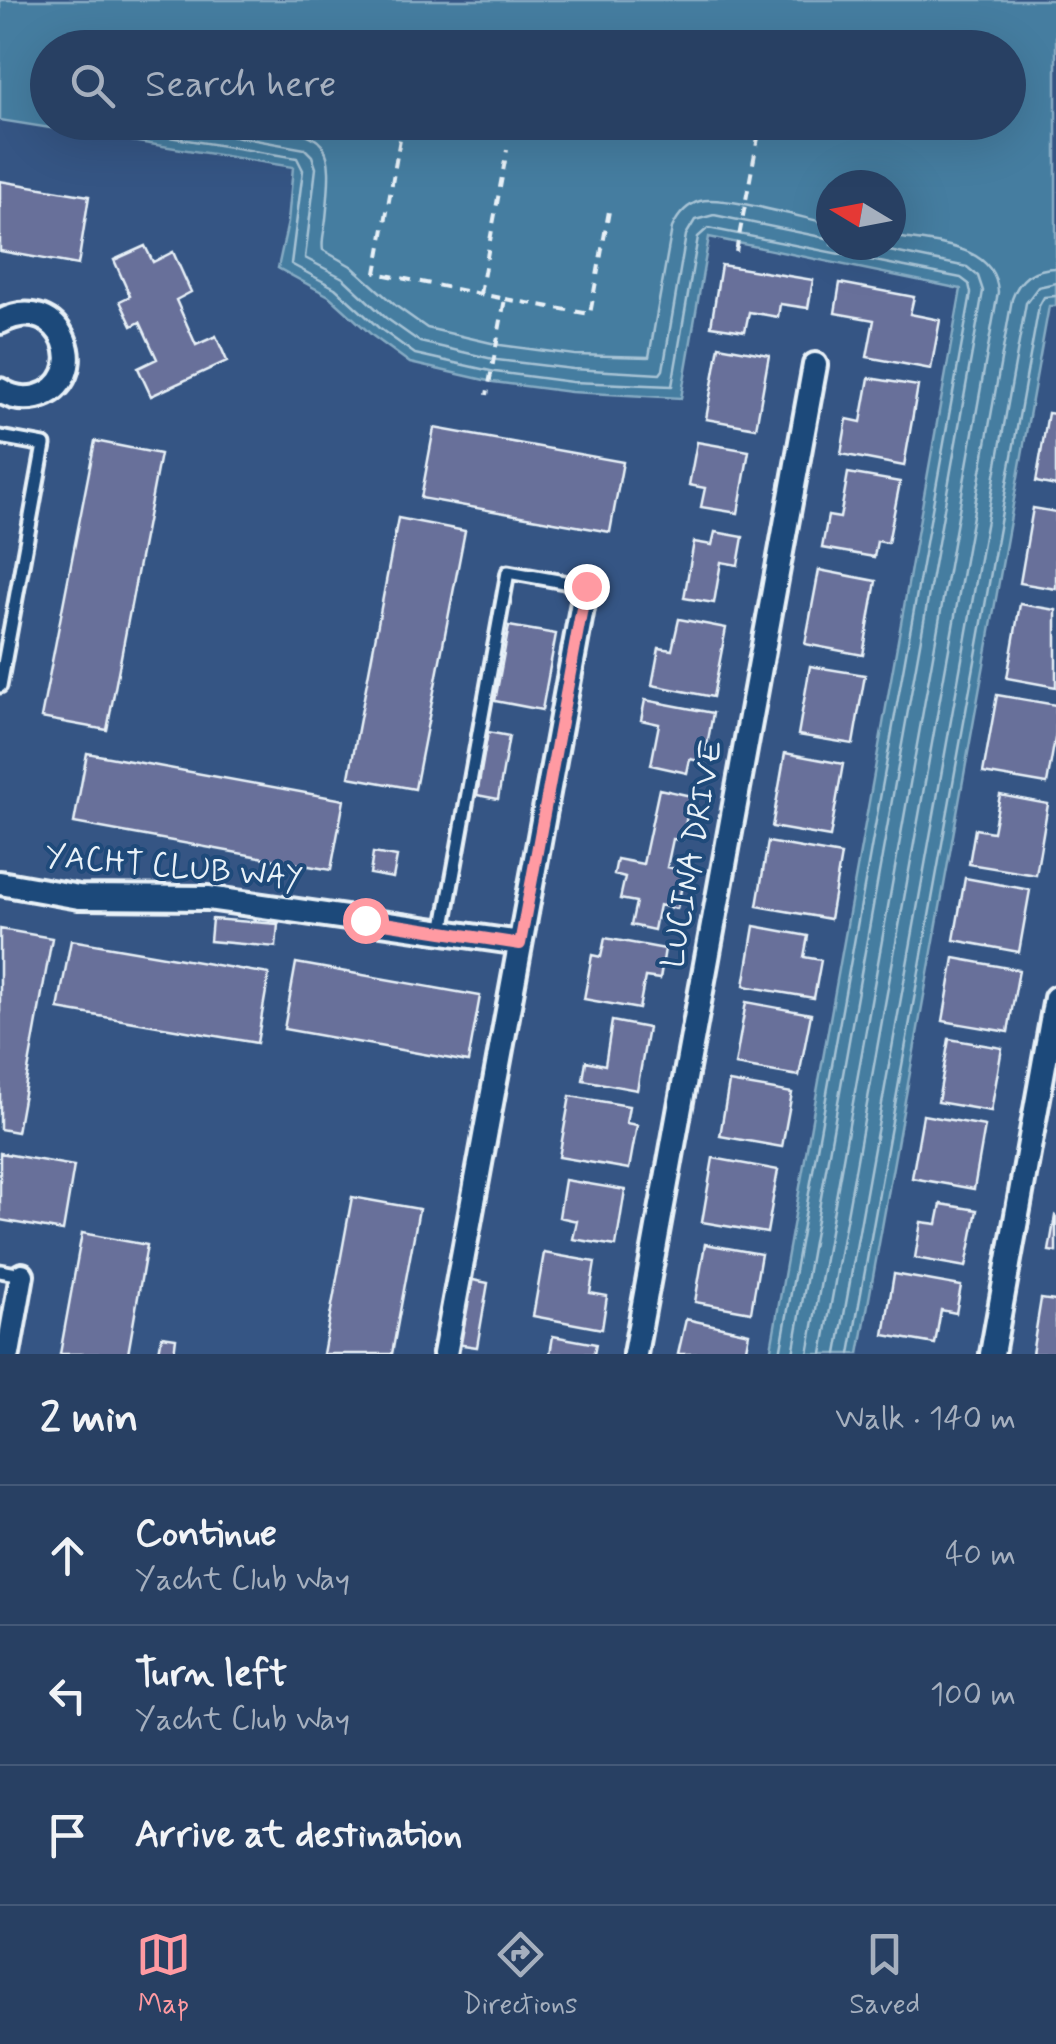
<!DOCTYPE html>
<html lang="en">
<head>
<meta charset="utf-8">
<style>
	:root { --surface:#284063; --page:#304769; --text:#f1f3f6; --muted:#a5afbe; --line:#445978; --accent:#ff9aa2 }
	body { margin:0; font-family:Mynerve,sans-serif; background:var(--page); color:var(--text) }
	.compass { position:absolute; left:816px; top:170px; width:90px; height:90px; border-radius:50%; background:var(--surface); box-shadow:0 10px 40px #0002; rotate:280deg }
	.stop { position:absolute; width:30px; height:30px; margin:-22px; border:8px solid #ff9aa2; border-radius:50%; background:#fff }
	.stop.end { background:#ff9aa2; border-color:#fff; box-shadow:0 2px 10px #0008 }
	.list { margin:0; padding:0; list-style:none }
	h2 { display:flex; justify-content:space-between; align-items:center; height:130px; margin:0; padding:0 40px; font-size:42px }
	h2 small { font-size:32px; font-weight:400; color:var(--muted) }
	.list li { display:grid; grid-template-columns:65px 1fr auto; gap:30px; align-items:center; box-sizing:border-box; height:140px; padding:0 40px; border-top:2px solid var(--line) }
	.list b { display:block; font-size:38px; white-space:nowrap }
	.list p { margin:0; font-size:32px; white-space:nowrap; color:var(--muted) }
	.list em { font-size:32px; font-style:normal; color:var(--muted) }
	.icon { flex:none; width:55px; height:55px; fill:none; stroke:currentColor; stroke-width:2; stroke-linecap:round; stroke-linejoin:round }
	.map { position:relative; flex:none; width:1056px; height:1354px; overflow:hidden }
	.search { position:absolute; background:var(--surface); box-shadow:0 10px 40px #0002; left:30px; right:30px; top:30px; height:110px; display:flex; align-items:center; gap:25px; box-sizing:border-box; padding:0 35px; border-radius:55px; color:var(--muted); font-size:38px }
	.sheet { height:550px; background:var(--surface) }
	nav { display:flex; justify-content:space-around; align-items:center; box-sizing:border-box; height:140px; border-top:2px solid var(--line); background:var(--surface); font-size:28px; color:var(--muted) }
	nav a { display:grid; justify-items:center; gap:5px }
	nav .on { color:var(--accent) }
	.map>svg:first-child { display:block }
</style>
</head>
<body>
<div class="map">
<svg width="1056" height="1354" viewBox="0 0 1056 1354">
	<rect width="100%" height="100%" fill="#355584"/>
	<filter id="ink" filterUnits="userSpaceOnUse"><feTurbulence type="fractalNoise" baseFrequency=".01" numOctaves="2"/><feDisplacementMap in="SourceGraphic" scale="20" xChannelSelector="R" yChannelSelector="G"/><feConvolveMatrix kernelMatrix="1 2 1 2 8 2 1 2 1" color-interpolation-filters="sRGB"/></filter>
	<g filter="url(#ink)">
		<path fill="#457da0" stroke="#86abc3" stroke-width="2.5" fill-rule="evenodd" d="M0,0H1056V306H1049L859,1354H770L961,289L709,237L681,398L571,392L493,382L410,363L373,336L329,296L278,268L288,222L293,167L0,120ZM48,48H1008V122H48ZM831,185H891V245H831Z"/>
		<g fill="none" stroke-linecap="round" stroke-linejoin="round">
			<path stroke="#a7c3d5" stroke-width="2.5" d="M77,122L297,158L303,170L291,264L335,288L379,328L415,354L495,372L572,382L672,386L698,237L708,228L961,278L969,284L971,293L780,1354
				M157,122L305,149L312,156L316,168L305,258L343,278L386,318L420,342L497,360L573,369L660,374L663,370L686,235L695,220L714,215L831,239
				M252,122C332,135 334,139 326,219C325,230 321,240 323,250L351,266L396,306L427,328L500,345L575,355L649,357L672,228C678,215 686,205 700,201C723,195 803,218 831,224
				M793,1354L983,291L978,276L967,267L860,245
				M808,1354L998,292C995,242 929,244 891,236
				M822,1354L1012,299C1019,278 1034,268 1056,268
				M837,1354L1026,303L1038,287L1056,283
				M850,1354L1039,306L1044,297L1056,296"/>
		</g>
		<path fill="#67709a" stroke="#e8f1f8" stroke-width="2.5" d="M0,181L89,196L78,265L0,251Z
			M145,246L153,262L173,252L191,292L176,300L196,345L216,336L227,361L151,396L138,368L157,359L140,322L132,326L120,301L130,296L114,260Z
			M721,265L813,280L808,308L780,304L778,317L749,312L745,331L711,326Z
			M840,283L914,297L910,314L940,320L931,369L867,357L874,320L835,313Z
			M719,346L769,355L756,428L706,419Z
			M869,378L918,386L904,466L841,454L847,419L861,422Z
			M1048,413L1056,414V486L1036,482Z
			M434,428L623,462L610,532L421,498Z
			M95,441L160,454L107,730L41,718Z
			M697,442L749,451L738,513L701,507L705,488L689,485Z
			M848,473L900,482L888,543L877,541L874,557L822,548L828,516L840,518Z
			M1033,508L1056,512V589L1020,583Z
			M398,518L465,531L415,789L349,777Z
			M715,532L743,537L738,565L721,562L714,603L684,598L694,542L712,545Z
			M819,570L876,581L863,655L805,644Z
			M1020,604L1056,610V687L1007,678Z
			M679,619L726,628L713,697L652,685L659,648L672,650Z
			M509,626L556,634L542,710L495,701Z
			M810,666L865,675L853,744L798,735Z
			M997,695L1056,705V733L1047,784L983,773Z
			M645,700L713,713L704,762L690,759L687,773L651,765L659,724L641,720Z
			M488,732L509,736L498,799L477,795Z
			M87,753L344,800L331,870L74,823Z
			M785,753L843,764L830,837L772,827Z
			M659,789L691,796L682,840L673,839L667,867L685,871L677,909L659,905L654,930L631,925L636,902L620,899L625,877L614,874L617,859L643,864Z
			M1000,795L1048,804L1036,875L969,864L975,829L993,832Z
			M768,842L841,855L830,919L757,906Z
			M373,853L397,857L393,878L370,874Z
			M965,878L1030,890L1019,952L954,940Z
			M212,919L278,924L276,947L210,941Z
			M754,926L808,936L804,957L821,960L814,998L744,986Z
			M0,929L52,938L17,1132L0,1129Z
			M605,938L665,949L660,979L645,977L639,1009L584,999L592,955L601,957Z
			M71,940L269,974L257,1043L58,1009Z
			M954,958L1019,970L1008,1032L943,1021Z
			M296,963L480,996L468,1062L284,1029Z
			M746,1002L811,1014L799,1076L735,1065Z
			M612,1021L648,1028L637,1090L583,1080L586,1061L605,1065Z
			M949,1039L1002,1048L991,1111L938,1102Z
			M729,1082L792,1093L782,1147L720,1136Z
			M570,1096L629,1106L626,1123L637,1125L629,1169L559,1157Z
			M923,1115L985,1126L974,1189L912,1178Z
			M0,1153L74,1166L63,1231L0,1220Z
			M713,1158L778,1170L767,1233L702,1222Z
			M565,1180L625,1190L616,1246L573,1239L577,1221L559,1217Z
			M352,1197L419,1209L392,1354H323Z
			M941,1204L977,1210L966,1267L915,1258L921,1222L937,1224Z
			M1055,1216L1056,1217V1252L1049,1251Z
			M82,1233L147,1245L128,1354H60Z
			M705,1244L761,1254L751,1312L695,1302Z
			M544,1253L595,1262L590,1293L607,1296L602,1329L533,1316Z
			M894,1274L961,1286L956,1313L941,1310L935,1344L884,1335Z
			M468,1279L488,1283L477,1347L456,1344Z
			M1041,1299L1056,1301V1354H1032Z
			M686,1319L749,1333L745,1354H678Z
			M162,1336L176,1338L174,1354L159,1352Z
			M553,1336L596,1344L594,1354H550Z"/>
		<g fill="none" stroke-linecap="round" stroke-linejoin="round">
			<g stroke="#e8f1f8" stroke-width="19">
				<path id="lane" d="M0,437L44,445L0,686
					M443,932L508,572L586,586
					M0,1271L22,1275"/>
			</g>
			<g stroke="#e8f1f8" stroke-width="30">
				<path id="street" d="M0,322C64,288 95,381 37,397C23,400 11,398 0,390
					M0,883L79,897L208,898L520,943
					M8,1354L22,1275
					M445,1354L586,586
					M635,1354L815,365
					M992,1354L1056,998"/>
			</g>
			<path stroke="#e8f1f8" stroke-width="4" stroke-dasharray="10 8" stroke-linecap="butt" d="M403,122L376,273L505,299L487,395
				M736,252L761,122
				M480,294L507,150
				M505,299L590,314L609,211"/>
			<use href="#lane" stroke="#1f4a7a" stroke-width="11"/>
			<use href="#street" stroke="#1f4a7a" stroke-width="22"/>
		</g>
	</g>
	<g fill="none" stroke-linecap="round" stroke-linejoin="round" filter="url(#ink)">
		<path stroke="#ff9aa2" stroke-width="12" d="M365,920L520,944L586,586"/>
	</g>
	<g text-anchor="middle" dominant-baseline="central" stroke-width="8" stroke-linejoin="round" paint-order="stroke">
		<g font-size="32" fill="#e8f1f8" stroke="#1f4a7a">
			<text transform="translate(693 854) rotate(-80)">LUCINA DRIVE</text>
			<text transform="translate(174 868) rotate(5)">YACHT CLUB WAY</text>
		</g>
	</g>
</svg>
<svg class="compass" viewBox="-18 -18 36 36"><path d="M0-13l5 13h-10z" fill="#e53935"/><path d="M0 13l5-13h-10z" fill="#a5afbe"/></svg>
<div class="stop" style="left:365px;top:920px"></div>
<div class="stop end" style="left:586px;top:586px"></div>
<div class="search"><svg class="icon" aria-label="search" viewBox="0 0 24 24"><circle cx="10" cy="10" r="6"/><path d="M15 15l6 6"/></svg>Search here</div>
</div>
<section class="sheet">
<h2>2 min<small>Walk · 140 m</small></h2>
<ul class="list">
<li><svg class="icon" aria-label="ahead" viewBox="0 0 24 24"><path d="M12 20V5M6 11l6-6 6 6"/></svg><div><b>Continue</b><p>Yacht Club Way</p></div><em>40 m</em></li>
<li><svg class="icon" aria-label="left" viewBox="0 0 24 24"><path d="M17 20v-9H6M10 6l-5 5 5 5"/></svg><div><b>Turn left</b><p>Yacht Club Way</p></div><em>100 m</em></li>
<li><svg class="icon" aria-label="arrive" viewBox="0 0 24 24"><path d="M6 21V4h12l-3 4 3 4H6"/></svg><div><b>Arrive at destination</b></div></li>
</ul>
</section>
<nav>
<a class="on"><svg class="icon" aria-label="map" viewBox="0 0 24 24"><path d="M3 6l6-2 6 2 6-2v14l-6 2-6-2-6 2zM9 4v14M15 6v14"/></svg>Map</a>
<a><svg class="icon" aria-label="directions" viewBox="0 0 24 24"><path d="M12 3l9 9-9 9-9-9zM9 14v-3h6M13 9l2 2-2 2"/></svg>Directions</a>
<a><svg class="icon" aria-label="saved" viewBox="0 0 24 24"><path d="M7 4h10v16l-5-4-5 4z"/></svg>Saved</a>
</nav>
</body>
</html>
